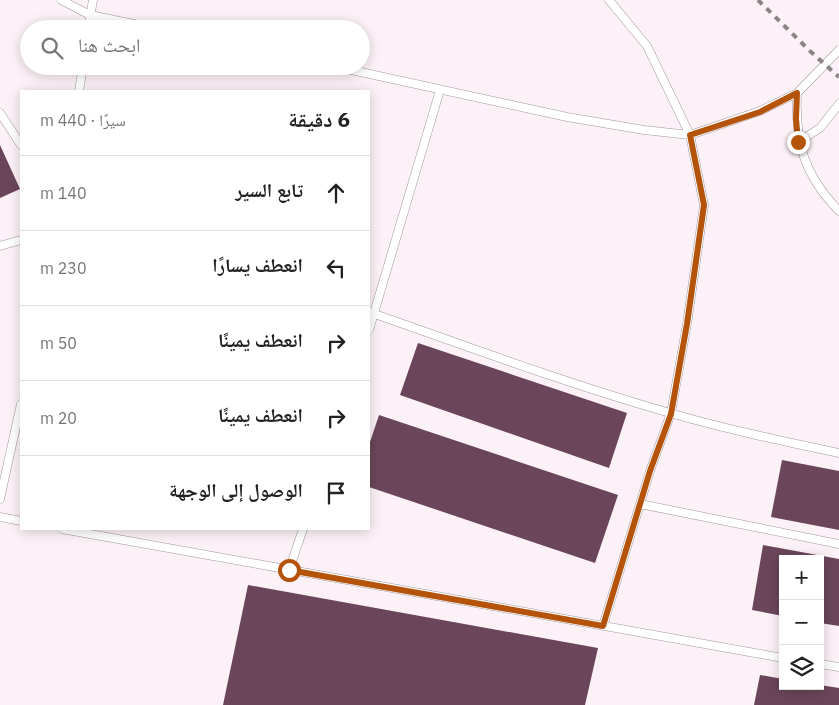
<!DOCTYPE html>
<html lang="ar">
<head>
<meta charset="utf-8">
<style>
	:root { --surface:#fff; --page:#f2f2f2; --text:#222; --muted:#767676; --line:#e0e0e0 }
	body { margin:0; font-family:"IBM Plex Sans","Noto Naskh Arabic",sans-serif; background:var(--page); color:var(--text); direction:rtl }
	.controls { position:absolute; right:15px; bottom:15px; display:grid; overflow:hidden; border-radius:0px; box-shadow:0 2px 12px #0003 }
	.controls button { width:45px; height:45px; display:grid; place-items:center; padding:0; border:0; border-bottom:1px solid var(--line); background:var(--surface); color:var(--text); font:25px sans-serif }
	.stop { position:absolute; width:15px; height:15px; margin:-11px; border:4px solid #b45309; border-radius:50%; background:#fff }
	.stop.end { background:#b45309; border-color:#fff; box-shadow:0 1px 5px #0008 }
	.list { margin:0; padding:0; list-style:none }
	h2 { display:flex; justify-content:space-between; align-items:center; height:65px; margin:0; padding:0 20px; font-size:21px }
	h2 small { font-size:16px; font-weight:400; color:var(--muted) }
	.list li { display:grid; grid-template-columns:32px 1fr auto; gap:15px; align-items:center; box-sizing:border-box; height:75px; padding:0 20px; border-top:1px solid var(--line) }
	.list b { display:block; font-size:19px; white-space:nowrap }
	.list em { font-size:16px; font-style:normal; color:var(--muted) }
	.icon { flex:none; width:28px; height:28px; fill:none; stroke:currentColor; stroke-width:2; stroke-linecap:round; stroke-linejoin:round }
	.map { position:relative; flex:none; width:839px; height:705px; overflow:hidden; direction:ltr }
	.search { position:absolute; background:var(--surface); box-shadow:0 2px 12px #0003; left:20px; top:20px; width:350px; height:55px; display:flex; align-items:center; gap:12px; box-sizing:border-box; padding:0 18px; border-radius:28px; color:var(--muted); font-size:19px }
	.panel { position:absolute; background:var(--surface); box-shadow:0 2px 12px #0003; left:20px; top:90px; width:350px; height:440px; border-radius:0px; direction:rtl }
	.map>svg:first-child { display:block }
</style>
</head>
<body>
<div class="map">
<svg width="839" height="705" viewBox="0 0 839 705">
	<rect width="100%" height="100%" fill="#fcf1f7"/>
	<path fill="#6b465a" d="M0,145L20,189L0,198Z
		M418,343L627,413L609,468L400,395Z
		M379,415L618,495L595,563L369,487V445Z
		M782,460L839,471V530L771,517Z
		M763,545L839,559V626L820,623V559H783V616L752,610Z
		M248,585L598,648L585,705H223Z
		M760,675L783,679V686L820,685L839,688V705H754Z"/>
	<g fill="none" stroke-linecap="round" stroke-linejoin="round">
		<g stroke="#a1979c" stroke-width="9">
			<path id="service" d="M61,0L90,15L158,29
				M88,29L93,0
				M333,66L567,117L644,130L690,135L760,111L797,93L839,50
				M79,91L83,66
				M797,93C795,143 804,175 839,211
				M0,113L21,145
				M798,142L820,128L839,104
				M0,246L21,240
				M369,312C469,347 568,384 670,413C725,429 782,441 839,453
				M369,330L440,90
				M0,499L21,404
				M640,504L839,544
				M0,517L21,521
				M62,529L783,658
				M289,570L303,529
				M603,626L650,471L671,413L687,324L704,205L690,135L647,46L609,0
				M820,664L839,667"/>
		</g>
		<use href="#service" stroke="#fff" stroke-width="8"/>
		<path stroke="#8b8487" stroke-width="4" stroke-dasharray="6 6" stroke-linecap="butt" d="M758,0L810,51L839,77"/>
	</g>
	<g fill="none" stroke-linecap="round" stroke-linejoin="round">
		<path stroke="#b45309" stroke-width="6" d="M289,570L603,626L650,471L671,414L687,324L704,205L690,135L760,112L797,93L796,119L798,142"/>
	</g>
</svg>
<div class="controls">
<button>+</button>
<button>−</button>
<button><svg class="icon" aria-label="layers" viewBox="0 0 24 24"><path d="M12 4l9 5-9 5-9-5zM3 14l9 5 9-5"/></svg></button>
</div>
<div class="stop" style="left:289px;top:570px"></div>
<div class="stop end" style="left:798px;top:142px"></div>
<div class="search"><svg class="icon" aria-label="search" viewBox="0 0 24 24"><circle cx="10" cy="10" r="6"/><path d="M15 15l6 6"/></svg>ابحث هنا</div>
<section class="panel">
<h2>6 دقيقة<small>سيرًا · 440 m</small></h2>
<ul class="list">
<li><svg class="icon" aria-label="ahead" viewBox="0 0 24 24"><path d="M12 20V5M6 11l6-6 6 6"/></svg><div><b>تابع السير</b></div><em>140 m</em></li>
<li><svg class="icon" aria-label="left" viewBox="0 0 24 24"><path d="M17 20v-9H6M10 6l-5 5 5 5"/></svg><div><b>انعطف يسارًا</b></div><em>230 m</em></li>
<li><svg class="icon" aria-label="right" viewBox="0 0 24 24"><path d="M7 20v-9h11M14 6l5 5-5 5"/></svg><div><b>انعطف يمينًا</b></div><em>50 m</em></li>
<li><svg class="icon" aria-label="right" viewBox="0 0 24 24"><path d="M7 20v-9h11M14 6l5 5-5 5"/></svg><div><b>انعطف يمينًا</b></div><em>20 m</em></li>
<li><svg class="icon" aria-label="arrive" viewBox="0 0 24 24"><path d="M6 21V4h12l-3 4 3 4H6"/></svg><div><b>الوصول إلى الوجهة</b></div></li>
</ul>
</section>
</div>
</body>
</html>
